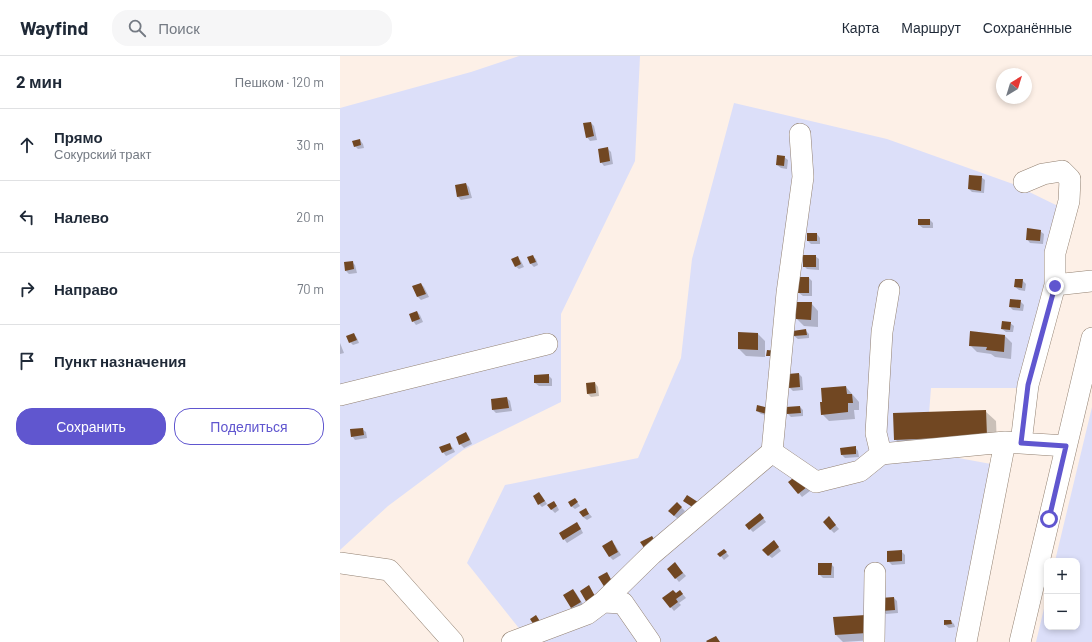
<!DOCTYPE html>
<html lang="ru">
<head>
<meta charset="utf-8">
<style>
	:root { --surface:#fff; --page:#f6f6f7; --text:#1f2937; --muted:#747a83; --line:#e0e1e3; --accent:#6056cf }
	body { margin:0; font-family:Barlow,sans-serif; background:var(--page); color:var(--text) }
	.controls { position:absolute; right:12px; bottom:12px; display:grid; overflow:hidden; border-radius:8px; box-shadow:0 2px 6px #0003 }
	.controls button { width:36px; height:36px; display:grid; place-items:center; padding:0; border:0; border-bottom:1px solid var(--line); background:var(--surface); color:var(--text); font:20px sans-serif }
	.compass { position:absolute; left:656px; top:12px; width:36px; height:36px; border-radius:50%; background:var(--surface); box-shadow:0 2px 6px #0003; rotate:38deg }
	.stop { position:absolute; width:12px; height:12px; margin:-9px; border:3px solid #6056cf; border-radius:50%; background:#fff }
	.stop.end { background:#6056cf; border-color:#fff; box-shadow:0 1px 4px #0008 }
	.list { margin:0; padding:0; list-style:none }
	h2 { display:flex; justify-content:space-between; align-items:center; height:52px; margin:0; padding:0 16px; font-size:17px }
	h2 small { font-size:13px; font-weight:400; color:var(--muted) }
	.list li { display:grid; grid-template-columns:26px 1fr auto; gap:12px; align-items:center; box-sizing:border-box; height:72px; padding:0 16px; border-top:1px solid var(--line) }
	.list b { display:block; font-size:15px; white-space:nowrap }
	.list p { margin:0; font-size:13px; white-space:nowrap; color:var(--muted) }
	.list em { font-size:13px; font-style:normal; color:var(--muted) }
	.actions { display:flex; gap:8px; padding:12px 16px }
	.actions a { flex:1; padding:9px 0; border:1px solid var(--accent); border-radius:16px; text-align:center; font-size:14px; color:var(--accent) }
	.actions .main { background:var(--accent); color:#fff }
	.icon { flex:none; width:22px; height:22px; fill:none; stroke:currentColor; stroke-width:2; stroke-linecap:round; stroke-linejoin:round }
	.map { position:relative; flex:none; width:752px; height:586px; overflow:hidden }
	header { display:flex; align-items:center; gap:24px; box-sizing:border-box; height:56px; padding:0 20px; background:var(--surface); border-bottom:1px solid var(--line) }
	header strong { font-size:19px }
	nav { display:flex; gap:22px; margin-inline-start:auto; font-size:14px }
	.search { width:280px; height:36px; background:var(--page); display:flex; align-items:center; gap:10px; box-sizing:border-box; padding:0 14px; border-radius:16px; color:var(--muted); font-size:15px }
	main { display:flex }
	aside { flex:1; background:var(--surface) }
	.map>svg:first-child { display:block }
</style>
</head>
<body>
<header>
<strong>Wayfind</strong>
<div class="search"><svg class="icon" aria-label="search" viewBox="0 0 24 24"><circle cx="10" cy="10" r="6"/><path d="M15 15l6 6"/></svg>Поиск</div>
<nav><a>Карта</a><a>Маршрут</a><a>Сохранённые</a></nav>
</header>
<main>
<aside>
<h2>2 мин<small>Пешком · 120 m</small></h2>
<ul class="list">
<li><svg class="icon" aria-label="ahead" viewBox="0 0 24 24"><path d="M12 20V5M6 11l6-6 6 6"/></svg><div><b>Прямо</b><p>Сокурский тракт</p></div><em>30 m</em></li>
<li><svg class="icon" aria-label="left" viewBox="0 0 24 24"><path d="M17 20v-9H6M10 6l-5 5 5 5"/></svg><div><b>Налево</b></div><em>20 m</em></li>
<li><svg class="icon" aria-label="right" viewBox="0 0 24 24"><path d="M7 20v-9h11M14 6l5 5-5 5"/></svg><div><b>Направо</b></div><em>70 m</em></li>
<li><svg class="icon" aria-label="arrive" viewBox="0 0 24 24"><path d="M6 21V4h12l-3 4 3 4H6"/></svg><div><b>Пункт назначения</b></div></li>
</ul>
<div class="actions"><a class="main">Сохранить</a><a>Поделиться</a></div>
</aside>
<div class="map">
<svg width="752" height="586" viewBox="0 0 752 586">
	<rect width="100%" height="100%" fill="#fdf0e7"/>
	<path fill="#dcdff9" d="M179,0H300L295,105L221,258V346L123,394L48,450L0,494V52L131,16Z
		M394,47L547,83L673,128L722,152L679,332H591L586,396L651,408L621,586H190L127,507L165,429L298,402L341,302L352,203Z
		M752,351V586H696L707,540V571H737V505H715Z"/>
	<path fill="#0003" d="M251,67L254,70L257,84L250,85L247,81Z
		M20,84L23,88L24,92L18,93L15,90Z
		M267,92L271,96L273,108L264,110L261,106Z
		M444,101L448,104L447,113L441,112L437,109Z
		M641,121L645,124L644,137L632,136L629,133Z
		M126,128L129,131L132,142L121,144L118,141L116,130Z
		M590,164L593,167V172H583L579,169Z
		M700,175L704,178L703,188L690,187L687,183Z
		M477,178L480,182V188H471L468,185Z
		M192,200L196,203L198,209L194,211L191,208L188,202Z
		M475,200L479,203V214L467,213L464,210Z
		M178,202L181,205L184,211L179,213L175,210Z
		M12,206L15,209L17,217L9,218L6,215Z
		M469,222L472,225V240H463L459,237Z
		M682,224L686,228L685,235L679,234L675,231Z
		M81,228L84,231L89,241L81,244L78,241L73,231Z
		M680,245L684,249L683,255L673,254L670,251Z
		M471,247L478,255V271L464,270L457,263Z
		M77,256L80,259L83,266L76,269L73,265Z
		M670,267L674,270L673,276H666L662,273Z
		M465,274L469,278V282L458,283L454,280V275Z
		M14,278L17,282L19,287L13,289L10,286Z
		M418,278L425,285V301L406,300L399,293Z
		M665,280L672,287L671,303L655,301L651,298L637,296L630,289Z
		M0,287L4,297L0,298Z
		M459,318L462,321L463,334L453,335L450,332Z
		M208,319L212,323V330H199L195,327Z
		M255,327L258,331L259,340L251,341L247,337Z
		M506,331L519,346V354H514L515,363L489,365L482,358L483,347Z
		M167,342L170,345L172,355L156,357L153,354Z
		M460,351L463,354V360L451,361L448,358Z
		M428,353L431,360L421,358L417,355Z
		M645,355L656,365L657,390L566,394L555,383Z
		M22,373L26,376L27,382L15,384L12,380Z
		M126,377L129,381L132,388L124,392L120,388Z
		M109,388L113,392L115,396L106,400L103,396Z
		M515,391L518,395L519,401L505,402L502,399Z
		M460,423L470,435L462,441L450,426Z
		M199,437L202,440L207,448L202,451L199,448Z
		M235,443L240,450L235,453L231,450Z
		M337,447L345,455L338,463L333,459Z
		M217,450L219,454L215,457L211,453Z
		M245,453L252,461L247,464L243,461Z
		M423,462L426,466L413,476L410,473Z
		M492,465L499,473L494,477L490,473Z
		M240,471L243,477L227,487L224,483Z
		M271,486L275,489L281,499L273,504L270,501L263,490Z
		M437,489L441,495L432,502L428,499Z
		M384,494L389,500L384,504L379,498Z
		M561,495L565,499V508L552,509L548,505Z
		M491,508L494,511V522H483L479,518Z
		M338,511L346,520L339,526L328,513Z
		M233,534L236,537L244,550L235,555L232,552Z
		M340,535L346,542L339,547L341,549L334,555L323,542L336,538Z
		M554,542L557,545L558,557L546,558L542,554Z
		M526,560L534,584L503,586L496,579Z
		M611,565L614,568L615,571L609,572L605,569Z"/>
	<path fill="#714722" d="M251,66L254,80L246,82L243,67Z
		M20,83L21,89L14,91L12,85Z
		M268,91L270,105L260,107L258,93Z
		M437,99L445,100L444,110L436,109Z
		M629,119L642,120L641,135L628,133Z
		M126,127L129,139L117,141L115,129Z
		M578,163H590V169H578Z
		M687,172L701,174L700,185L686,184Z
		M467,177H477V185H467Z
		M193,199L196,206L190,208L187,201Z
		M463,199H476V211H463Z
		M178,200L181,208L175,211L171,203Z
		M13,205L14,213L5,215L4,206Z
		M459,221H469V237H458Z
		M675,223H683L682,232L674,231Z
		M81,227L86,238L77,241L72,230Z
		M670,243L681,244L680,252L669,251Z
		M456,246H472L471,264L456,263Z
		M77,255L80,263L72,266L69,258Z
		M662,265L671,266L670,274L661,273Z
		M466,273L467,279L453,280V275Z
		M630,275L665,279L664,296L646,294L647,291L629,290Z
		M398,276L418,277V294L398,293Z
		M14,277L17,284L9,287L6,280Z
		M427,294L437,295L436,300H426Z
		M459,317L460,331L449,332L448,318Z
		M209,318V327H194V319Z
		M255,326L256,337L247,338L246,327Z
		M506,330L507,338H512L513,347H508V356L481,359L480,346H482L481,332Z
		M167,341L169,352L152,354L151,343Z
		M417,349L429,352L427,358L416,355Z
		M460,350L461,357L447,358L446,351Z
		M646,354L647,380L554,384L553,357Z
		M23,372L24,379L11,381L10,373Z
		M126,376L130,384L119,389L116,381Z
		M110,387L112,393L102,397L99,391Z
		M516,390V398L501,399L500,392Z
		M457,419L467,431L458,438L448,426Z
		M199,436L205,445L198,449L193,440Z
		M347,439L361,448L357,454L343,445Z
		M235,442L238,446L231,451L228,446Z
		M214,445L217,450L211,454L207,449Z
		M337,446L342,451L334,460L328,455Z
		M246,452L249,458L243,461L239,456Z
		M420,457L424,462L409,474L405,469Z
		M489,460L496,469L490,474L483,466Z
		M237,466L241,473L223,484L219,477Z
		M312,480L318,490L307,496L300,486Z
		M272,484L278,496L269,501L262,490Z
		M434,484L439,491L428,500L422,494Z
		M384,493L387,496L380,501L377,498Z
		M562,494V505L547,506V495Z
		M335,506L343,517L335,523L327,513Z
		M478,507H492L491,519H478Z
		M267,516L273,527L265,532L258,521Z
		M249,529L256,542L247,547L240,535Z
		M233,533L241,546L231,552L223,539Z
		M333,534L336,537L340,534L343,538L336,543L338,546L330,552L322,542Z
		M554,541L555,554L541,555L540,542Z
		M196,559L201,567L195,571L190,563Z
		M526,559L527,577L495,579L493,561Z
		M604,564H611L612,568L604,569Z
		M376,580L380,586H367L366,585Z"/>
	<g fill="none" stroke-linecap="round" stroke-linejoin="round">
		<g stroke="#928071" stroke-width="22">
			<path id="minor" d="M715,229L752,225
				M0,339L207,288
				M681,387L688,329L715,229V197L729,145L730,123L722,115L703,118L684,126
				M432,396L476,426L520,415L541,398L665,386L726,390
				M541,398L536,377L542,276L549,234
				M0,507L49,514L113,586
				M263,546L283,547L310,586
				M172,586L247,558L263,546L312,498L432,396L447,237L463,121L460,78
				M534,586L535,517
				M626,586L665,386
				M680,586L752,282"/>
		</g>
		<use href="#minor" stroke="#fff" stroke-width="21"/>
	</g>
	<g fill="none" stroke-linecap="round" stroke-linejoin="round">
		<path stroke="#6056cf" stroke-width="5" d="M709,463L726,390L681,387L688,329L715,230"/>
	</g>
</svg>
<div class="controls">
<button>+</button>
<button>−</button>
</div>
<svg class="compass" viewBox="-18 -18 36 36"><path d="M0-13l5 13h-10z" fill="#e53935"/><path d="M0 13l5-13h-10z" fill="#747a83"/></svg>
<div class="stop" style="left:709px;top:463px"></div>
<div class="stop end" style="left:715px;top:230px"></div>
</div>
</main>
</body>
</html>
